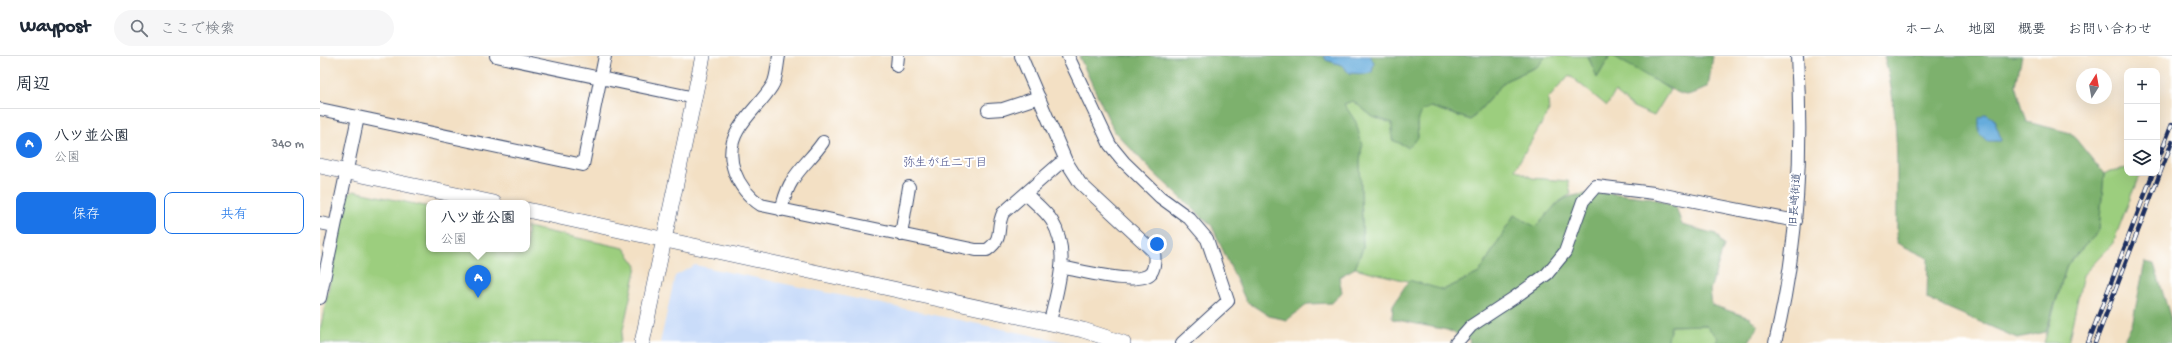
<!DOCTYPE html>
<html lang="ja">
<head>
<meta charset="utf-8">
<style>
	:root { --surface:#fff; --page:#f6f6f7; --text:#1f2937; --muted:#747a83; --line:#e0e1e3; --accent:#1a73e8 }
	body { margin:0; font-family:"Gochi Hand","Klee One",sans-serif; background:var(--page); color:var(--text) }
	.controls { position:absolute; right:12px; top:12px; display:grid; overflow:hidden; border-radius:8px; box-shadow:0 4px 16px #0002 }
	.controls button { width:36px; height:36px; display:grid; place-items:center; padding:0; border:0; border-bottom:1px solid var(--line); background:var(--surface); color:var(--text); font:20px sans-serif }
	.compass { position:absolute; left:1756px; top:12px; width:36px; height:36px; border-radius:50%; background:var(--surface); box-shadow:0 4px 16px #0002; rotate:11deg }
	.you { position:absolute; left:837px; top:188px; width:14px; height:14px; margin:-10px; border:3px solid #fff; border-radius:50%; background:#1a73e8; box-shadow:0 0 0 6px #1a73e833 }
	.badge { display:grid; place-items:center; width:26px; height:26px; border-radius:50%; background:var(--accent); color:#fff; font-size:13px; font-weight:700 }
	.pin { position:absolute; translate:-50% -33px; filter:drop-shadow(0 1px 2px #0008) }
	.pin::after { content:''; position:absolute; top:21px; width:14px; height:12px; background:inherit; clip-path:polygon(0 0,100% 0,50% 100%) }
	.popup { position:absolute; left:106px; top:144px; width:104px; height:52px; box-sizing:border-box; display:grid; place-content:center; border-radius:8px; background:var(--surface); filter:drop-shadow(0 1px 3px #0005); font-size:13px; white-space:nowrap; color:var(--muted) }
	.popup b { font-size:15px; color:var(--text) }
	.popup::after { content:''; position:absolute; left:50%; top:100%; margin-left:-8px; border:8px solid transparent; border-top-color:var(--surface) }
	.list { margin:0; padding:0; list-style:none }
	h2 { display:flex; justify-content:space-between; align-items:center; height:52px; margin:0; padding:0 16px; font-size:17px }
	h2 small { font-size:13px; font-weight:400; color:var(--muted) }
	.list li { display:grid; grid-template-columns:26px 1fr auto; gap:12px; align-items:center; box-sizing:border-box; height:72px; padding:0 16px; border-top:1px solid var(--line) }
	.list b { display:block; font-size:15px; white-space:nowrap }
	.list p { margin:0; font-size:13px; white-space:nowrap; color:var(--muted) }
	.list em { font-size:13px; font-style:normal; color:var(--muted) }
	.actions { display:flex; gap:8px; padding:12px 16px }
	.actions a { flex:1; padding:9px 0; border:1px solid var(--accent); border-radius:8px; text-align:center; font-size:14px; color:var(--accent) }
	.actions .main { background:var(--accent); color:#fff }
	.icon { flex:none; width:22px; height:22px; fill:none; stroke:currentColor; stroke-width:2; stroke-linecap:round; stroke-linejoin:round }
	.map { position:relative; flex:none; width:1852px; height:287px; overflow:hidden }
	header { display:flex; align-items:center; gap:24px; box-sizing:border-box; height:56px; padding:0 20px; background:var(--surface); border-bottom:1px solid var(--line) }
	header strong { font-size:19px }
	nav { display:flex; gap:22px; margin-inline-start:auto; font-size:14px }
	.search { width:280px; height:36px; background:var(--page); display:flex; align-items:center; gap:10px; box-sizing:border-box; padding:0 14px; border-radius:22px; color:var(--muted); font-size:15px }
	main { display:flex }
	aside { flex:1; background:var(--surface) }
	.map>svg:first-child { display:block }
</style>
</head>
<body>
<header>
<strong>Waypost</strong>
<div class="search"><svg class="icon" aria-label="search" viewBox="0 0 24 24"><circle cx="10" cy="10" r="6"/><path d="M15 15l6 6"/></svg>ここで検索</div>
<nav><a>ホーム</a><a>地図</a><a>概要</a><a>お問い合わせ</a></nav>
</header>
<main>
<aside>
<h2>周辺<small></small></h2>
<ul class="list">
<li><span class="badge">A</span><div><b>八ツ並公園</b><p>公園</p></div><em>340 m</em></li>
</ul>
<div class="actions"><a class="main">保存</a><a>共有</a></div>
</aside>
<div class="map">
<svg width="1852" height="287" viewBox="0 0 1852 287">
	<rect width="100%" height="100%" fill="#fff"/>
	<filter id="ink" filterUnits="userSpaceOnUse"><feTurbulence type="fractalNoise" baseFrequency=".025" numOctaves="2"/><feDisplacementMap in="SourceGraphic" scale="8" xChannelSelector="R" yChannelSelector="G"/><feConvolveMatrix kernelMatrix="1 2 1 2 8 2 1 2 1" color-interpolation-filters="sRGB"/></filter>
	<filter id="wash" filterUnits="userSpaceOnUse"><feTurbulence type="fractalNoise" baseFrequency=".012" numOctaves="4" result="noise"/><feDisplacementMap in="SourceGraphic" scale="16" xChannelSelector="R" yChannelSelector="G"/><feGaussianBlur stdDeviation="0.9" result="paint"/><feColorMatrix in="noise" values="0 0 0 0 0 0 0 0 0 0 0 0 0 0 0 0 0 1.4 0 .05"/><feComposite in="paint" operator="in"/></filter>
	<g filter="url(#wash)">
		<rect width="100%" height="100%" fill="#f3e0c4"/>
		<path fill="#c9dcf9" d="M375,209L624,261L750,287H340L355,220Z"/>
		<path fill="#9cce7e" stroke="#5c7e6e" d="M1226,0H1268L1277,22L1290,0H1293L1318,13L1350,34L1334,60L1313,51L1295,36L1287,50L1249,19L1228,43L1229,55L1195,113L1212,122L1248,125L1251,138L1237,147L1216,172L1194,159L1159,217L1123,234L1035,212L1043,192L1040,106L1042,89L1024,48L1033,45L1053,61L1072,67L1098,82L1097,68L1101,55L1111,51L1151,64L1185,25L1218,10Z
			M1807,112V117H1820L1793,187L1763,219L1748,287H1724L1747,209L1779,174L1784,118L1790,115Z
			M34,135L109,151V193H207V171L304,192L317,210L300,287H0V274L28,138Z
			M1385,269L1398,282L1396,287H1347L1351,270Z"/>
		<path fill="#7db16d" stroke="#4c7066" d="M759,0H1004L1006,4L1022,9L1029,17L1052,16L1054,7L1049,0H1226L1218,10L1185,25L1151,64L1111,51L1102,55L1097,68L1098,82L1088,91L1072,84V67L1053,61L1033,45L1024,48L1036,66L1042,89L1040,106L1043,192L1035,212L1019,221L1022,236L1012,247L988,248L967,264L949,260L926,245L892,170L834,117L794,75Z
			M1290,0L1277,22L1268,0Z
			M1293,0H1393L1388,31C1382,34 1374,38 1367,39C1357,40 1306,7 1293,0Z
			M1564,0H1702L1696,29L1707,66L1751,77L1784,118L1779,174L1747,209L1726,276L1697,282L1607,243L1608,202L1577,187C1576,125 1581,60 1564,0Z
			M1289,137L1332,142L1356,151L1362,169L1396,178L1404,190L1390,234L1392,249L1430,262L1438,270L1428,287H1396L1398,282L1385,269L1351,270L1347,287H1149L1150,284L1127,274L1072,263L1073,249L1089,224L1123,234L1159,217L1194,159L1216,171C1245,137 1244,139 1289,137Z
			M1825,206L1834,208L1850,260L1852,287H1802L1812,269Z"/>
		<path fill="#66acdc" stroke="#406e9d" d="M1004,0H1049L1054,6L1052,16L1046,18L1029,17L1022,9L1006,4Z
			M1666,58L1674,63C1676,72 1680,76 1681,85H1667L1659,77V62Z"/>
	</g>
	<g filter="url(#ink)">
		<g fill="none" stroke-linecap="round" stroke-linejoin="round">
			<g stroke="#3b4a6d" stroke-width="14">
				<path id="minor" d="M176,0L375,42
					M459,0C457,9 457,23 452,30C442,46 427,58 418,74C402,101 417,133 441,149L656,194H667C685,181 675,174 683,157L739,108L746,105
					M701,0L746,105L760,127L834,196C835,203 835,211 831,217C819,231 758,214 741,211
					M748,0L790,89L804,106L840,141L869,162L887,183L908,245L862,287
					M577,10L578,0
					M0,53L263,109L285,0
					M668,54L683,53L719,41
					M706,138C714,146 726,155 732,165C751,196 737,233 730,266
					M461,154C464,144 466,134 472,125C480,111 493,101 503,86
					M0,167L15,170
					M581,179L589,131
					M0,242L38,61
					M1136,287L1151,270L1195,241L1227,218L1245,196L1263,145L1276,130L1334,137L1476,165
					M1455,287C1478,193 1483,96 1477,0"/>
			</g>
			<g stroke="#3b4a6d" stroke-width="16">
				<path id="tertiary" d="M0,110L174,147
					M207,154L763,274L803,287
					M322,287L383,0"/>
			</g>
			<use href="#minor" stroke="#fff" stroke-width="12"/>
			<use href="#tertiary" stroke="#fff" stroke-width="15"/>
			<g stroke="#1b2f5e" stroke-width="4.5">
				<path id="rail" d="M1837,107L1852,68
					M1768,287L1833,117
					M1775,287L1852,86"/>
			</g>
			<use href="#rail" stroke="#fff" stroke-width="3" stroke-dasharray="9" stroke-linecap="butt"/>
		</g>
	</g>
	<g text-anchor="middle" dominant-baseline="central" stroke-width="4" stroke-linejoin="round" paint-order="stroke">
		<g font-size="11" fill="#1b2f5e" stroke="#fff">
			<text transform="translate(1476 144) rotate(-86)">旧長崎街道</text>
		</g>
		<g font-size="12" fill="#50568d" stroke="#fff">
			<text x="625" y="108">弥生が丘二丁目</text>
		</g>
	</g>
</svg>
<div class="controls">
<button>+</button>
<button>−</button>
<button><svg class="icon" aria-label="layers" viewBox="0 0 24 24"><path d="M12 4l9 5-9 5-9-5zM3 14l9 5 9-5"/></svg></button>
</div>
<svg class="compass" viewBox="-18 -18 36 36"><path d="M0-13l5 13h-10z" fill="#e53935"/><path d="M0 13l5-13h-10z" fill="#747a83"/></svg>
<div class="you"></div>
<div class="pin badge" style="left:158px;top:242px">A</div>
<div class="popup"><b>八ツ並公園</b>公園</div>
</div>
</main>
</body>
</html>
